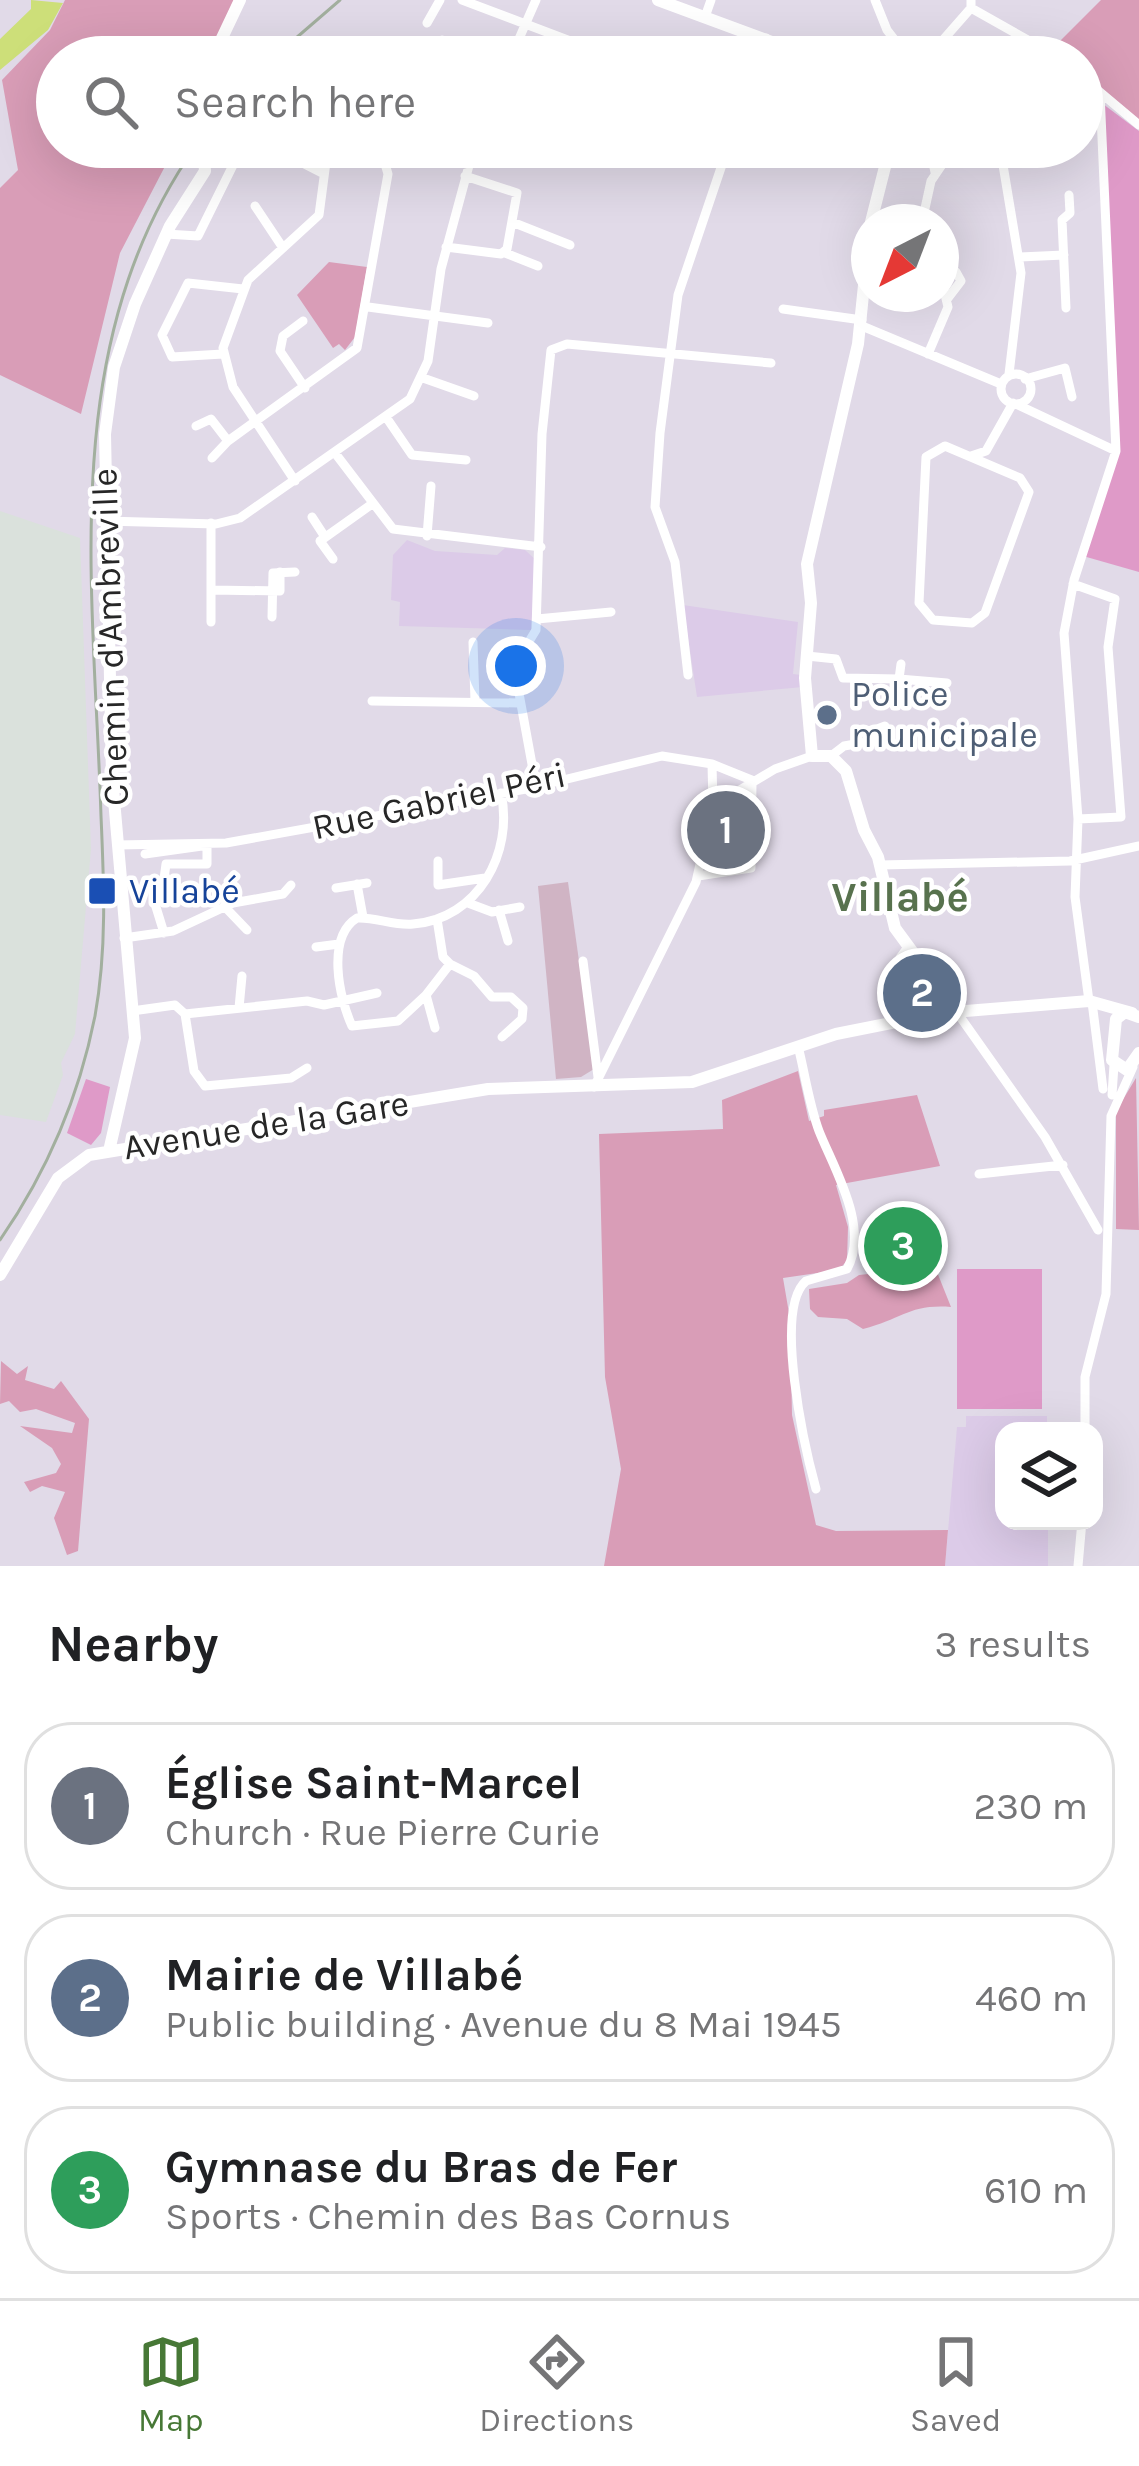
<!DOCTYPE html>
<html lang="en">
<head>
<meta charset="utf-8">
<style>
	:root { --surface:#fff; --page:#f6f6f6; --text:#202124; --muted:#757577; --line:#e0e0e0; --accent:#477836 }
	body { margin:0; font-family:Karla,sans-serif; background:var(--page); color:var(--text) }
	.controls { position:absolute; right:36px; bottom:36px; display:grid; overflow:hidden; border-radius:24px; box-shadow:0 12px 48px #0002 }
	.controls button { width:108px; height:108px; display:grid; place-items:center; padding:0; border:0; border-bottom:3px solid var(--line); background:var(--surface); color:var(--text); font:60px sans-serif }
	.compass { position:absolute; left:851px; top:204px; width:108px; height:108px; border-radius:50%; background:var(--surface); box-shadow:0 12px 48px #0002; rotate:222deg }
	.you { position:absolute; left:516px; top:666px; width:42px; height:42px; margin:-30px; border:9px solid #fff; border-radius:50%; background:#1a73e8; box-shadow:0 0 0 18px #1a73e833 }
	.badge { display:grid; place-items:center; width:78px; height:78px; border-radius:50%; background:var(--accent); color:#fff; font-size:39px; font-weight:700 }
	.pin { position:absolute; translate:-50% -50%; border:6px solid #fff; box-shadow:0 3px 12px #0006 }
	.list { margin:0; padding:0; list-style:none }
	h2 { display:flex; justify-content:space-between; align-items:center; height:156px; margin:0; padding:0 48px; font-size:51px }
	h2 small { font-size:39px; font-weight:400; color:var(--muted) }
	.list li { display:grid; grid-template-columns:78px 1fr auto; gap:36px; align-items:center; box-sizing:border-box; height:168px; margin:0 24px 24px; padding:0 24px; border:3px solid var(--line); border-radius:48px }
	.list b { display:block; font-size:45px; white-space:nowrap }
	.list p { margin:0; font-size:39px; white-space:nowrap; color:var(--muted) }
	.list em { font-size:39px; font-style:normal; color:var(--muted) }
	.icon { flex:none; width:66px; height:66px; fill:none; stroke:currentColor; stroke-width:2; stroke-linecap:round; stroke-linejoin:round }
	.map { position:relative; flex:none; width:1139px; height:1566px; overflow:hidden }
	.search { position:absolute; background:var(--surface); box-shadow:0 12px 48px #0002; left:36px; right:36px; top:36px; height:132px; display:flex; align-items:center; gap:30px; box-sizing:border-box; padding:0 42px; border-radius:66px; color:var(--muted); font-size:45px }
	.sheet { height:732px; background:var(--surface) }
	nav { display:flex; justify-content:space-around; align-items:center; box-sizing:border-box; height:168px; border-top:3px solid var(--line); background:var(--surface); font-size:33px; color:var(--muted) }
	nav a { display:grid; justify-items:center; gap:6px }
	nav .on { color:var(--accent) }
	.map>svg:first-child { display:block }
</style>
</head>
<body>
<div class="map">
<svg width="1139" height="1566" viewBox="0 0 1139 1566">
	<rect width="100%" height="100%" fill="#e1dae8"/>
	<path fill="#dae1dc" d="M0,511L80,538L91,849L75,1034L61,1063L63,1075L46,1122L0,1115Z"/>
	<path fill="#dccbe8" d="M407,540L435,551L497,555L505,548L525,550L536,560L531,630L399,626L400,602L391,600L393,555Z
		M683,605L798,622L793,674L801,675L803,687L697,697Z
		M966,1416H1047V1431H1004V1521H1048V1566H945L957,1427H966Z"/>
	<path fill="#d99db7" d="M65,0H234L208,57H57V147H175L120,253L81,414L0,375V188L18,170L2,80L50,30Z
		M1101,0H1139V123L1082,77V57H1059L1051,50Z
		M329,262L367,267L355,337L345,350L339,344L333,348L297,295Z
		M798,1071L809,1121L824,1116V1110L917,1095L940,1166L836,1185L848,1227L847,1261L838,1270L783,1278L790,1319L792,1415L816,1525L836,1531L948,1530L945,1566H604L621,1469L605,1377L599,1134L723,1129L722,1100Z
		M1136,1078L1139,1230L1116,1229V1111Z
		M935,1267L951,1307C909,1304 903,1319 863,1329L847,1319L818,1317L810,1309L809,1289L847,1283L859,1275Z
		M1,1361L17,1374L28,1366L25,1380L54,1389L61,1381L89,1419L78,1551L67,1555L54,1518L65,1492L42,1486L30,1492L24,1482L56,1473L61,1464L52,1448L20,1426L72,1433L75,1423L36,1409L20,1412L9,1401L0,1404Z"/>
	<path fill="#d0b4c4" d="M568,882L594,1069L581,1077L556,1079L538,886Z"/>
	<path fill="#df9ac8" d="M1103,104L1139,131V572L1083,556L1118,450Z
		M86,1079L110,1087L101,1133L91,1145L67,1133Z
		M957,1269H1042V1409H957Z"/>
	<path fill="#cddf79" d="M31,0L63,3L48,30L0,70V39L31,9Z"/>
	<g fill="none" stroke-linecap="round" stroke-linejoin="round">
		<path stroke="#fff" stroke-width="9" d="M462,0L573,42
			M875,0L887,30L908,57
			M971,8L1058,57
			M705,17L711,0
			M427,23L440,0
			M377,53L386,57
			M436,57L442,40
			M511,57L536,0
			M758,57L766,38
			M928,57L971,8V0
			M981,57H986
			M1082,77L1139,125
			M677,147L722,164
			M847,147L887,157
			M1000,147L1021,273L1009,374
			M427,152L469,165
			M283,153L324,174
			M205,161L218,147
			M935,172L931,154L938,147
			M255,206L283,248
			M512,222L570,245
			M922,222L931,181L954,147
			M166,234L198,236L242,147
			M446,247L501,254L507,249L517,193L465,176
			M505,253L538,266
			M1020,257L1064,255
			M941,278L956,272L961,281L948,298
			M368,307L488,323
			M1066,308L1062,220L1070,213L1069,195
			M783,309L862,320
			M303,321L283,336L280,351L305,388
			M862,326L1001,384
			M223,354L172,357L162,335L188,283L243,289
			M928,354L948,307L941,278
			M1001 389a15 15 0 1 1 30 0a15 15 0 1 1-30 0Z
			M423,378L474,396
			M1025,379L1065,368L1072,397
			M1016,404L1116,451
			M386,417L412,455L466,460
			M196,426L211,419L228,441L357,348L388,174L380,147
			M945,446L1020,478L1029,492L985,613L972,623L933,620L919,603L926,457Z
			M335,453L393,529L541,547
			M971,456L986,451L1013,403
			M212,458L228,441
			M295,481L233,387L223,348L248,280L319,215L328,147
			M312,517L325,537
			M105,521L216,524L240,518L410,399L428,361L441,269L474,147
			M211,523V622
			M427,536L431,486
			M333,559L320,541L372,504
			M1073,584L1115,599L1108,647L1121,817L1078,819
			M212,590L280,591V572
			M272,617L273,573L295,572
			M537,619L611,612
			M473,642L475,701
			M807,656L836,659L843,678L899,679L901,664
			M688,675L675,562L655,507L660,433L678,295L728,147
			M899,679L947,683
			M372,701L519,703
			M867,742L890,741
			M831,756L844,746L867,742L872,731L885,726
			M712,764L713,806
			M536,786L514,666L536,630L542,434L551,350L567,344L771,363
			M117,845L226,843L526,789L662,756L712,764L754,781
			M145,854L202,846
			M438,861V885L485,878
			M880,865L1070,861L1139,846
			M698,876L751,868L752,783
			M164,879L166,864H207V844
			M357,884L363,917
			M336,888L367,883
			M468,903L492,912L520,907
			M224,906L247,930
			M156,907L164,933
			M499,910L508,941
			M437,919L443,957L450,964
			M124,938L173,931L233,903L283,894L291,885
			M316,947L339,944
			M583,961L598,1077
			M426,995L398,1021L352,1026C339,998 326,937 357,918C376,917 394,926 413,924C478,919 514,853 501,793
			M1089,1001L1075,897L1078,819L1064,633L1074,580L1116,451L1100,93
			M1092,1002L1103,1089
			M239,1008L242,976
			M132,1011L175,1005L185,1014
			M956,1011L1045,1137L1098,1230
			M185,1014L307,1001L324,1005L377,993
			M185,1014L194,1071L205,1086L291,1078L307,1068
			M435,1028L426,995L450,964L474,976L492,997H511L523,1008L522,1019L502,1037
			M798,1046C805,1074 809,1104 819,1131C834,1169 870,1227 847,1269L806,1281C773,1309 805,1449 816,1489
			M594,1087L696,882L713,806L775,769L812,756
			M1112,1095L1114,1065
			M979,1174L1063,1165
			M1085,1431V1377L1106,1294L1111,1116L1133,1067
			M1078,1566L1082,1521"/>
		<path stroke="#fff" stroke-width="12" d="M658,0L812,57
			M213,57L240,0
			M871,222L890,147
			M869,236L858,344L807,564L811,603L805,678L812,756H831L846,771L864,830L878,857L895,928L956,1011
			M909,948L901,959L912,1017
			M1139,1017L1125,1012L1116,1019L1112,1060L1127,1070L1139,1053
			M109,1151L135,1038L112,777L105,434L114,367L135,304L170,226L205,171L204,158L190,147
			M0,1275L58,1178L89,1155L488,1089L692,1082L836,1034L941,1013L1089,1001L1132,1013"/>
		<path stroke="#a2af9e" stroke-width="3" d="M274,57L340,0
			M0,1240C47,1172 79,1097 95,1016C107,950 104,883 101,816C94,588 56,346 195,147"/>
	</g>
	<circle fill="#5c6f8a" stroke="#fff" stroke-width="4.5" cx="827" cy="715" r="12"/>
	<rect fill="#1a4fb4" stroke="#fff" stroke-width="4.5" x="87" y="876" width="30" height="30" rx="6"/>
	<g text-anchor="middle" dominant-baseline="central" stroke-width="9" stroke-linejoin="round" paint-order="stroke">
		<g font-size="36" fill="#272727" stroke="#fff">
			<text transform="translate(110 637) rotate(-92)">Chemin d'Ambreville</text>
			<text transform="translate(439 801) rotate(-12)">Rue Gabriel Péri</text>
			<text transform="translate(266 1125) rotate(-9)">Avenue de la Gare</text>
		</g>
		<g font-size="36" fill="#4e5e75" stroke="#fff" text-anchor="start">
			<text x="851" y="694">Police<tspan x="851" dy="41">municipale</tspan></text>
		</g>
		<g font-size="36" fill="#164399" stroke="#fff" text-anchor="start">
			<text x="129" y="891">Villabé</text>
		</g>
		<g font-size="42" font-weight="bold" fill="#58724e" stroke="#fff">
			<text x="900" y="897">Villabé</text>
		</g>
	</g>
</svg>
<div class="controls">
<button><svg class="icon" aria-label="layers" viewBox="0 0 24 24"><path d="M12 4l9 5-9 5-9-5zM3 14l9 5 9-5"/></svg></button>
</div>
<svg class="compass" viewBox="-18 -18 36 36"><path d="M0-13l5 13h-10z" fill="#e53935"/><path d="M0 13l5-13h-10z" fill="#757577"/></svg>
<div class="you"></div>
<div class="pin badge" style="left:726px;top:830px;background:#6b7280">1</div>
<div class="pin badge" style="left:922px;top:993px;background:#5c6f8a">2</div>
<div class="pin badge" style="left:903px;top:1246px;background:#2e9e5b">3</div>
<div class="search"><svg class="icon" aria-label="search" viewBox="0 0 24 24"><circle cx="10" cy="10" r="6"/><path d="M15 15l6 6"/></svg>Search here</div>
</div>
<section class="sheet">
<h2>Nearby<small>3 results</small></h2>
<ul class="list">
<li><span class="badge" style="background:#6b7280">1</span><div><b>Église Saint-Marcel</b><p>Church · Rue Pierre Curie</p></div><em>230 m</em></li>
<li><span class="badge" style="background:#5c6f8a">2</span><div><b>Mairie de Villabé</b><p>Public building · Avenue du 8 Mai 1945</p></div><em>460 m</em></li>
<li><span class="badge" style="background:#2e9e5b">3</span><div><b>Gymnase du Bras de Fer</b><p>Sports · Chemin des Bas Cornus</p></div><em>610 m</em></li>
</ul>
</section>
<nav>
<a class="on"><svg class="icon" aria-label="map" viewBox="0 0 24 24"><path d="M3 6l6-2 6 2 6-2v14l-6 2-6-2-6 2zM9 4v14M15 6v14"/></svg>Map</a>
<a><svg class="icon" aria-label="directions" viewBox="0 0 24 24"><path d="M12 3l9 9-9 9-9-9zM9 14v-3h6M13 9l2 2-2 2"/></svg>Directions</a>
<a><svg class="icon" aria-label="saved" viewBox="0 0 24 24"><path d="M7 4h10v16l-5-4-5 4z"/></svg>Saved</a>
</nav>
</body>
</html>
